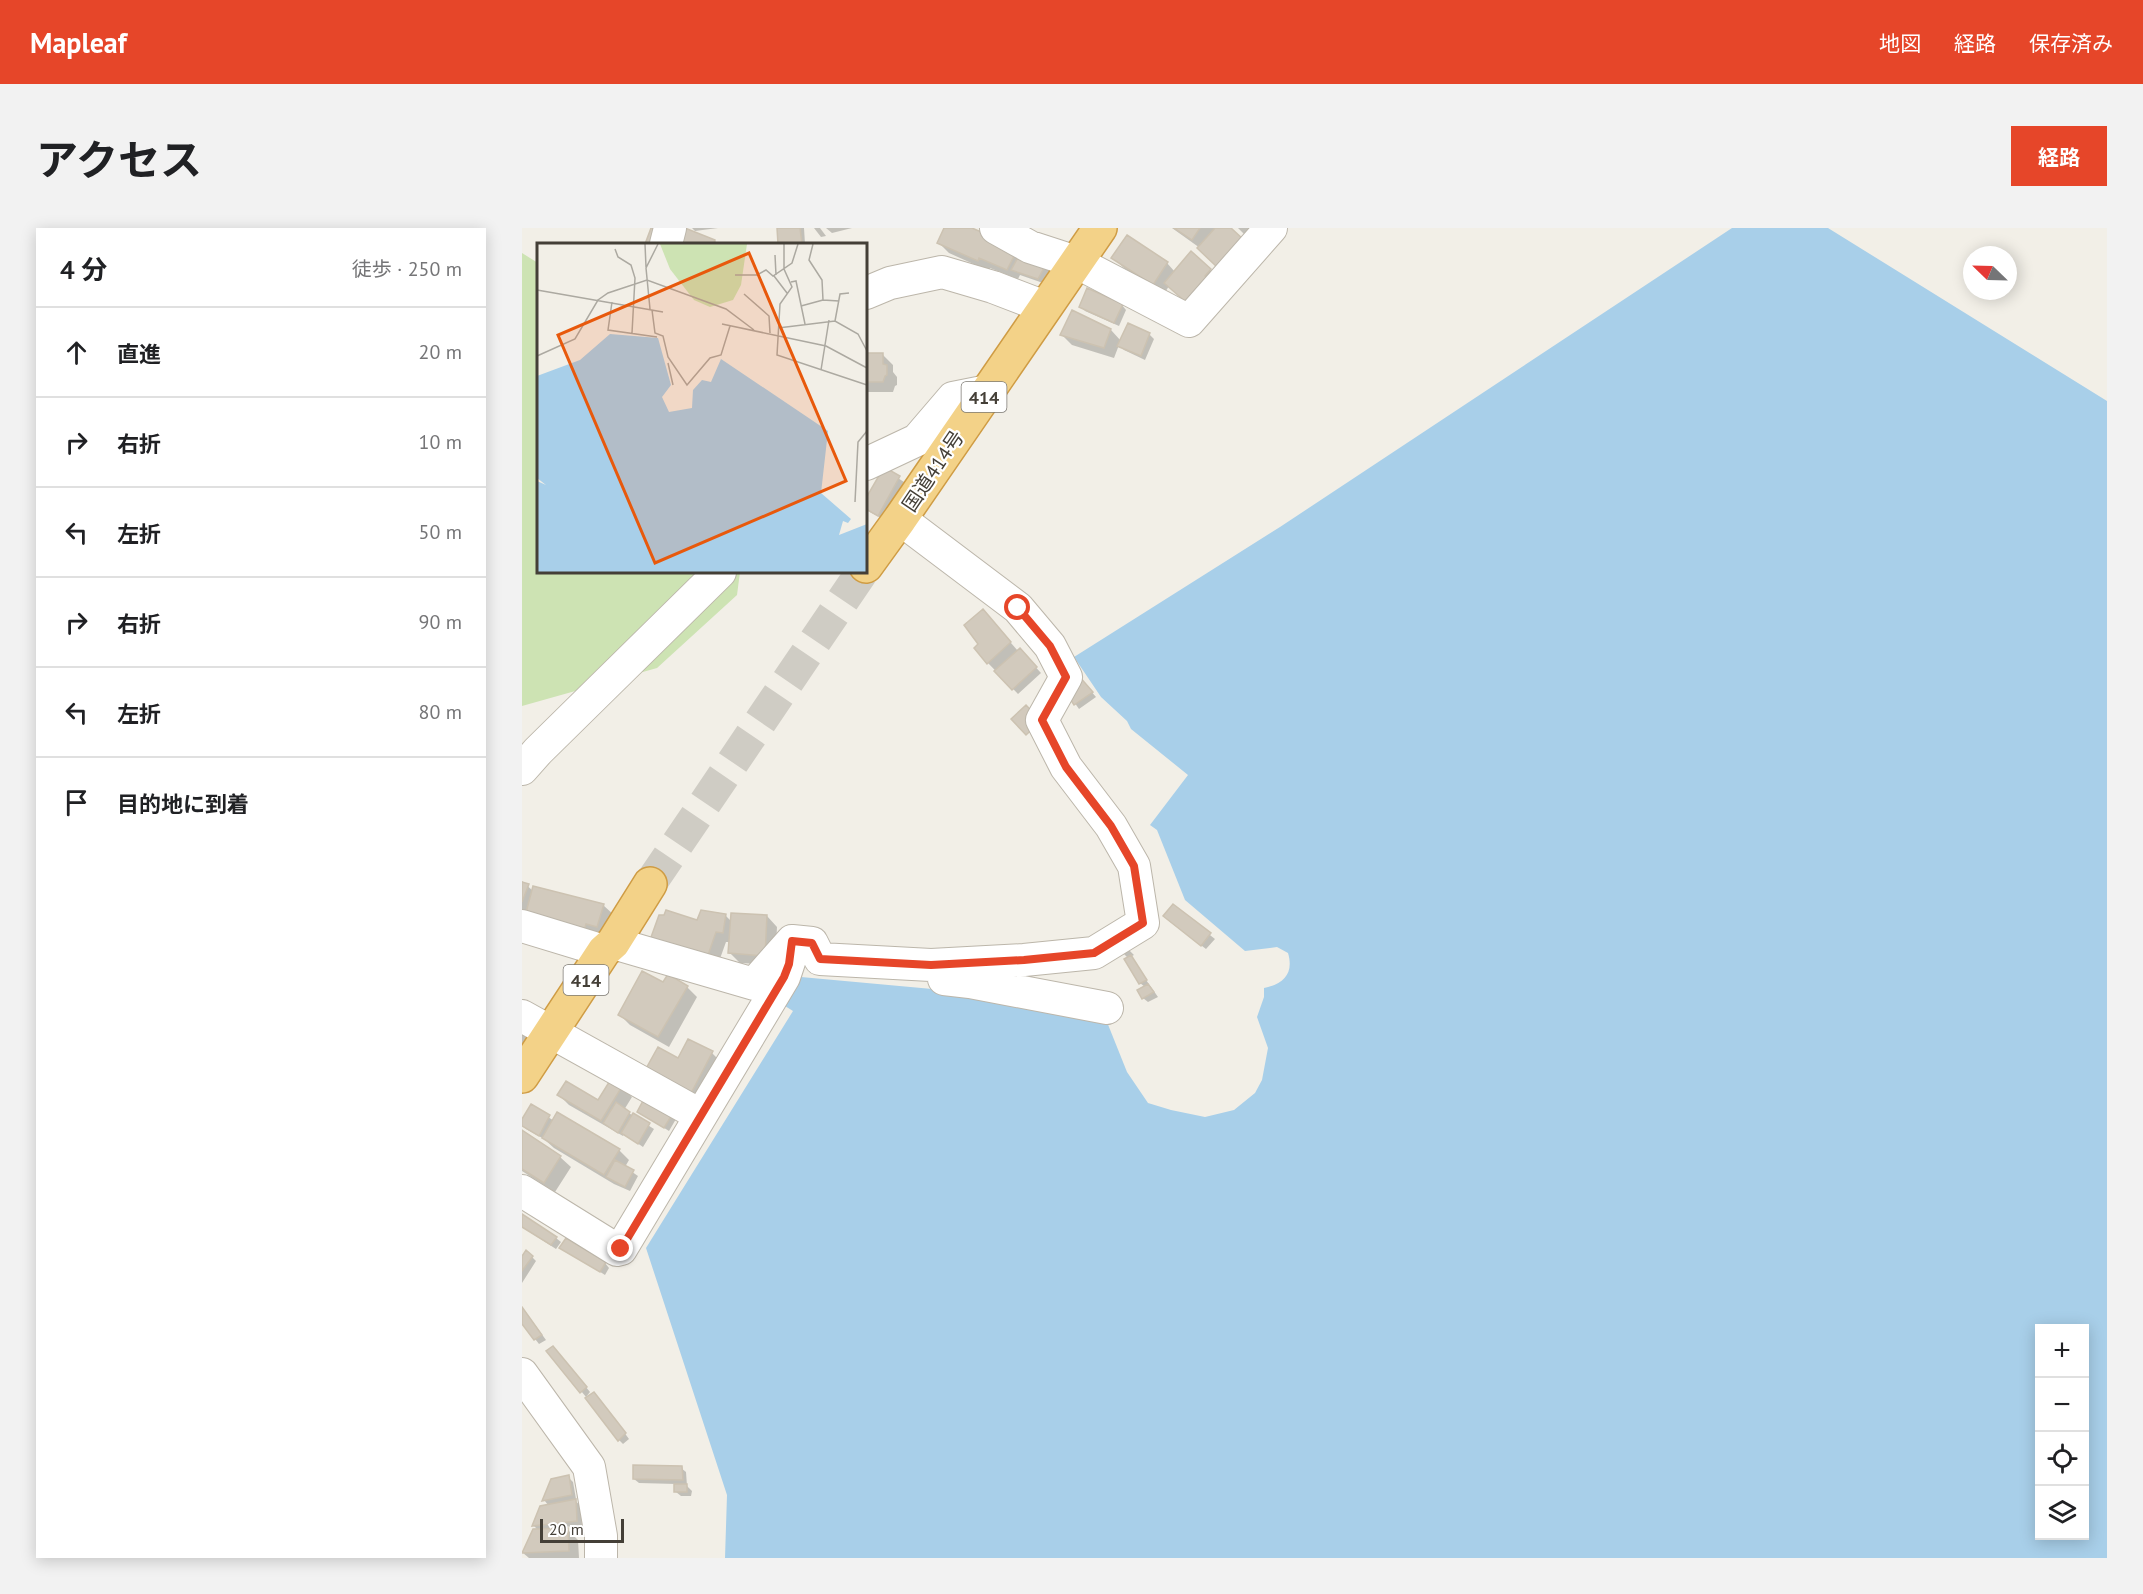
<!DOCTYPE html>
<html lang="ja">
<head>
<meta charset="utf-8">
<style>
	:root { --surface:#fff; --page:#f2f2f2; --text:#202124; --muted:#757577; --line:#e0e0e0; --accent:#e64629 }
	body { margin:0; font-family:"PT Sans","Noto Sans JP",sans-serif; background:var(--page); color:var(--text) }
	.controls { position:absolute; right:18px; bottom:18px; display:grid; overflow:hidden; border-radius:0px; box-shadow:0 3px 15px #0003 }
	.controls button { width:54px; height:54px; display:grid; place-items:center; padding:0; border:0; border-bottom:2px solid var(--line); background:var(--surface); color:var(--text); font:30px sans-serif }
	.compass { position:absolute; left:1441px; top:18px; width:54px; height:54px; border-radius:50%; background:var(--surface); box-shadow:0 3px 15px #0003; rotate:293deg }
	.scale { position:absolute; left:18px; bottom:15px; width:84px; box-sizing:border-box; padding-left:6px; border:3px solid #443f37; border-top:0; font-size:16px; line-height:21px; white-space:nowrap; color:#443f37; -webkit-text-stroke:4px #fff; paint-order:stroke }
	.stop { position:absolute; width:18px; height:18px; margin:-14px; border:4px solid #e64629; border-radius:50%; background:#fff }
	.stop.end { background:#e64629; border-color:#fff; box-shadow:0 2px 6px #0008 }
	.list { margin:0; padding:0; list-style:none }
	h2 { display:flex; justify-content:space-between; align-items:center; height:78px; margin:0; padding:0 24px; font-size:26px }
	h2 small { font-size:20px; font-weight:400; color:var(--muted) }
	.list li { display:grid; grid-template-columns:39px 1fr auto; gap:18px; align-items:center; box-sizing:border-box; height:90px; padding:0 24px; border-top:2px solid var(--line) }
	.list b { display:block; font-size:22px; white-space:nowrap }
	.list em { font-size:20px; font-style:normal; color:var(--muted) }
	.icon { flex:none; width:33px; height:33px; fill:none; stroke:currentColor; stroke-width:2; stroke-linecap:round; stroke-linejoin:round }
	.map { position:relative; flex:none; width:1585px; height:1330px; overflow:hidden; border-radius:0px }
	header { display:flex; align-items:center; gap:36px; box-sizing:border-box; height:84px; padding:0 30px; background:var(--accent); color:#fff }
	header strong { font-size:28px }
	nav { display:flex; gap:33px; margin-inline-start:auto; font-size:21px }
	.intro { display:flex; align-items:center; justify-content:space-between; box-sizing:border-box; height:144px; padding:0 36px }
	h1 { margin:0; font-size:42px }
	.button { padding:15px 27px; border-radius:0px; background:var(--accent); color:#fff; font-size:21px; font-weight:700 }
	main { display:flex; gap:36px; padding:0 36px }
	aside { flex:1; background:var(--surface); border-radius:0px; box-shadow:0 3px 15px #0003 }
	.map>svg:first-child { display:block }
</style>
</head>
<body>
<header>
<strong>Mapleaf</strong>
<nav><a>地図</a><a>経路</a><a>保存済み</a></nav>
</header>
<div class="intro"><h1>アクセス</h1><a class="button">経路</a></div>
<main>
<aside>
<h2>4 分<small>徒歩 · 250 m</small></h2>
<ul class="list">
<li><svg class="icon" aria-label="ahead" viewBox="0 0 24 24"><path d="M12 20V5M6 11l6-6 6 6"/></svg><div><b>直進</b></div><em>20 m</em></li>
<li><svg class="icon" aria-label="right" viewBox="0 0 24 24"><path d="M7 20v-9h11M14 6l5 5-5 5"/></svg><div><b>右折</b></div><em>10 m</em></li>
<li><svg class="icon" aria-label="left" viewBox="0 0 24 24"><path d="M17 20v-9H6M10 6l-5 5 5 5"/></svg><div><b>左折</b></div><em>50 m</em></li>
<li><svg class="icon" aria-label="right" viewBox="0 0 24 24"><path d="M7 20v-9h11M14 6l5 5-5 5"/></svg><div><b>右折</b></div><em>90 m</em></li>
<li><svg class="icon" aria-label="left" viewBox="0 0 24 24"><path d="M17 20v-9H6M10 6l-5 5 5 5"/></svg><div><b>左折</b></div><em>80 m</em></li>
<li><svg class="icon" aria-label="arrive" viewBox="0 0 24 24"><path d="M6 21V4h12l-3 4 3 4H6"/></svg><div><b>目的地に到着</b></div></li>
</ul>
</aside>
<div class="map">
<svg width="1585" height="1330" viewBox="0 0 1585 1330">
	<rect width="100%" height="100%" fill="#f2efe7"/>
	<path fill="#cde3b3" d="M0,25L16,35V344H218L215,367L135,440L0,478Z"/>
	<path fill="#a8cfe9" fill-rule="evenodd" d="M1210,0H1306L1585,173V1330H203L205,1267L124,1020L271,783L255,773L268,748L454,765L583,789L605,844L626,875L649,882L683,889L712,882L733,865L740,852L746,820L735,789L742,769V760C762,756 772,745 766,725L755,719L723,723L663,672L635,602L628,597L666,547L609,501L605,493L579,469L552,429L758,299ZM1518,1100H1562V1308H1518Z"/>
	<path fill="#0003" d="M170,0H196L173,3Z
		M257,0H282L283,16H257Z
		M292,0H298L304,8L299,9Z
		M304,0H330L310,5Z
		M424,0H446L528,42L521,55L498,47L496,51L468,40L467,43L427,25L417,15Z
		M650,0H692L694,2L706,0L678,20Z
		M716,0H755L732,16Z
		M164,2L193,13L196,16H158Z
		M591,30L645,35L653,44L688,42L698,52L647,58L642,66L602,40Z
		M600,77L604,82L597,98L563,83L559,78Z
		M589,102L599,113L627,106L632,111L623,132L602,122L597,117L592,130L550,117L540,107Z
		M344,127H361L371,137V144L375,149V157L373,158L371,164H344Z
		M362,241L382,254L361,291L344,282V315V273Z
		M461,383L496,423L498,422L519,445L496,466L466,435L458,417Z
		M561,454L574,469L557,481L543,461Z
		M0,653L11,663L81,677L92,687L85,709L0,684Z
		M651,678L693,711L684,721L647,693Z
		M203,687L210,694L245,688L255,699L253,737L218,735L208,725V714H204L195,739L170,729L176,694Z
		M603,718L612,727L608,729L636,769L626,774L621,770L623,759L618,755L606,730L597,721Z
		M142,756L165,759L175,769L147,819L108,797L98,787Z
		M0,799L9,808L0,824Z
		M190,825L200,835L177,880L133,856L157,832Z
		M100,859L110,869L102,882L132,901L121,919L102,906L101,908L47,877L37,867L77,874Z
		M10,878L32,893L97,922L107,932L103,939L116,948L108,963L92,956L32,920L22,911L4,901L0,894Z
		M117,884L150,886L154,891L147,903Z
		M0,904L38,929L49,939L33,964L0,943Z
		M0,988L34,1010L39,1014L34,1021L0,999Z
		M39,1019L83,1035L87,1040L83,1047Z
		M0,1027L10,1029L14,1033L0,1055Z
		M0,1079L24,1112L17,1116L0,1094Z
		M26,1123L35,1124L68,1164L64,1169Z
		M77,1170L107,1211L101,1216L97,1212Z
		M159,1240L164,1244L165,1258L170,1263L169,1268H159L154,1264V1256L117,1255L112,1251Z
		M46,1249L51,1254L54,1271L52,1272L58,1277L60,1297L43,1299L56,1312L57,1330H7L1,1325L16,1302L12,1298L27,1278L22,1272Z"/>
	<path fill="#d2cabd" stroke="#ccc2b1" stroke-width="1.5" d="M129,0H140L133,16H123Z
		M163,0L193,12L192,16H156Z
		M255,0H278L280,16H256Z
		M422,0H450L496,20L485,42L457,30L456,33L415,15Z
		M652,0H678L670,12Z
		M693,0H709L722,12L696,40L675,20Z
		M605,7L646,34L631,57L589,30Z
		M669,23L689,41L683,48L687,52L666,76L642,55Z
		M499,24L524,36L516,51L489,42Z
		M565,60L601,76L592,95L557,79Z
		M550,82L589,101L582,120L538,107Z
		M606,95L628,105L619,128L595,118Z
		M344,125H361V136L365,137V147L363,148L361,154H344Z
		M362,239L378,248L356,288L344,281V270Z
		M461,381L489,414L465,436L452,420L456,416L442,397Z
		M498,420L515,439L490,462L472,443Z
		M556,447L571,464L552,477L541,460Z
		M504,477L519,493L504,507L489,491Z
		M0,654L7,656L0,674Z
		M11,658L82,676L75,699L64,696L62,703L2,692Z
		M651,676L689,705L679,718L641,688Z
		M144,682L175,692L179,682L204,686L201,705L194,704L185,730L128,712L137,687H142Z
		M209,685L245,687L243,728L206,725Z
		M609,727L625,752L617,756L602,731Z
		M120,743L141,754L146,746L166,758L136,809L96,787Z
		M626,756L632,764L620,771L615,762Z
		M166,811L191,823L166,871L121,846L136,819L156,830Z
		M89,851L101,857L79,893L35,867L44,853L76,872Z
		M123,869L151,885L142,900L115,884Z
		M94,874L108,884L96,905L81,895Z
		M9,876L28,887L17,908L0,898V891Z
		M35,884L98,921L82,947L20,910Z
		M111,885L128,895L116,916L99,905Z
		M0,902L39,928L22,955L0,941Z
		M93,932L112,942L103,959L84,949Z
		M0,986L35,1009L29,1017L0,999Z
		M44,1010L84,1034L78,1044L37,1020Z
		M4,1022L11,1028L0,1043V1028Z
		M0,1079L20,1107L12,1112L0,1096Z
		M31,1118L65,1159L58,1165L24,1123Z
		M72,1164L104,1205L96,1213L63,1170Z
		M111,1237L160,1238L161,1252L111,1251Z
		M47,1247L50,1267L20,1273L29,1251Z
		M152,1256H165V1264H152Z
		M54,1271L55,1293L10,1298L18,1278Z
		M46,1300L47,1323L0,1325L11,1301Z"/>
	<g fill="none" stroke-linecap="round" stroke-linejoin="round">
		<path stroke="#cfccc4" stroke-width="33" stroke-dasharray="33 16" stroke-linecap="butt" d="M128,656L340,344"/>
		<g stroke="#bcb6aa" stroke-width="34">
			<path id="minor" d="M474,0L508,19L554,34L667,93L749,0
				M144,16L148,0
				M344,65L368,55L420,44L471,59L523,79
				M344,236L395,212L431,170L466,163
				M0,541L16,523L198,344
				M0,698L82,723
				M91,715L232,756L270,713L290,715L298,731L409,737L502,732L572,725L621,695L612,638L589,598L544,539L520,492L544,449L528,418L496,380L378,291
				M422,751L448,754L585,780
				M0,788L178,887
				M0,963L95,1022L99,1021L262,749L268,731
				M0,1146L67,1239L79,1308V1330"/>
		</g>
		<g stroke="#cf9c44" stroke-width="36">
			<path id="trunk" d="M344,338L378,291L578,0
				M0,848L82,723L91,715L128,656"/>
		</g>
		<use href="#minor" stroke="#fff" stroke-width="32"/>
		<use href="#trunk" stroke="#f3d288" stroke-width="33"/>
	</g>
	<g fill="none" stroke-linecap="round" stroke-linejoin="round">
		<path stroke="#e64629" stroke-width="8" d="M99,1021L262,749L267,736L270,713L290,715L298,731L409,737L502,732L572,725L621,695L612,638L589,598L544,539L520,492L544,449L528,418L496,380"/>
	</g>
	<g text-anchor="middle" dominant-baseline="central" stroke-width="4.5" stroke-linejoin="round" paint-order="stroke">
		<g fill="#fff" stroke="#7c7973" stroke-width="1.5">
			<rect x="439.5" y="154" width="45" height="30" rx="4.5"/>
			<rect x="41.5" y="737" width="45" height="30" rx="4.5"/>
		</g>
		<g font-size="18" font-weight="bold" fill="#443f37">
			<text x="462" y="169">414</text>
			<text x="64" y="752">414</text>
		</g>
		<g font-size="20" fill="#443f37" stroke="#fff">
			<text transform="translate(411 243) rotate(-56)">国道414号</text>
		</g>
	</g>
	<g transform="translate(15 15)">
		<rect width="330" height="330" fill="#f2efe7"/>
		<path d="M123,1H210L204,42L196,57L173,64L157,57L133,26Z" fill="#cde3b3"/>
		<path d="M73,91L121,95L134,142L125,154L132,169L155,165L156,147L165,137L174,139L184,116L291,188L284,250L314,276L311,280L306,278L302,292L330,281V329H0V238L9,242L0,235V133L43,117Z" fill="#a8cfe9"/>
		<path fill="none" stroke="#aca9a1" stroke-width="1.5" d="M108,1L109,24M247,1V26L255,44L243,61L240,112L330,142M276,1L272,17L285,37L286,57L302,58M78,6L81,14L94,22L98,35L95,90M238,12L239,32M198,32H220L229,27L236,33L255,20L261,1M237,33L250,50M254,39L259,38L268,81M0,47L126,69M207,51L232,73L233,90M75,59L71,87L120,94M264,63L286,57M113,66L109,25L121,1M115,67L118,90L126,93L131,114L150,142L173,115L184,112L193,83M298,78L303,51L312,50M185,81L289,103L330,125M241,85L298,78L321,91L330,108M0,113L38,96L61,57L71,50L110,37L189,66L217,87M131,120L136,142M284,127L292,77M318,259L321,199L330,188"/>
		<path fill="#e8590c" fill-opacity="0.15" stroke="#e8590c" stroke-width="3" d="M212,10L309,238L118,320L21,92Z"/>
		<rect width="330" height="330" fill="none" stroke="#443f37" stroke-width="3"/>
	</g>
</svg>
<div class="controls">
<button>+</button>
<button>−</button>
<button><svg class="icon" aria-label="locate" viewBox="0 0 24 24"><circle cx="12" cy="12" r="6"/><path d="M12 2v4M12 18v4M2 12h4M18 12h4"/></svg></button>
<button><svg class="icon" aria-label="layers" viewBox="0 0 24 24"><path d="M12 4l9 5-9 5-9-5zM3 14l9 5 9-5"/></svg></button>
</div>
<svg class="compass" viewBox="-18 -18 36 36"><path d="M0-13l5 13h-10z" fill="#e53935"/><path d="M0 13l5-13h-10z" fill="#757577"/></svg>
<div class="scale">20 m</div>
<div class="stop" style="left:496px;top:380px"></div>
<div class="stop end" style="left:99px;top:1021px"></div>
</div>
</main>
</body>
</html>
